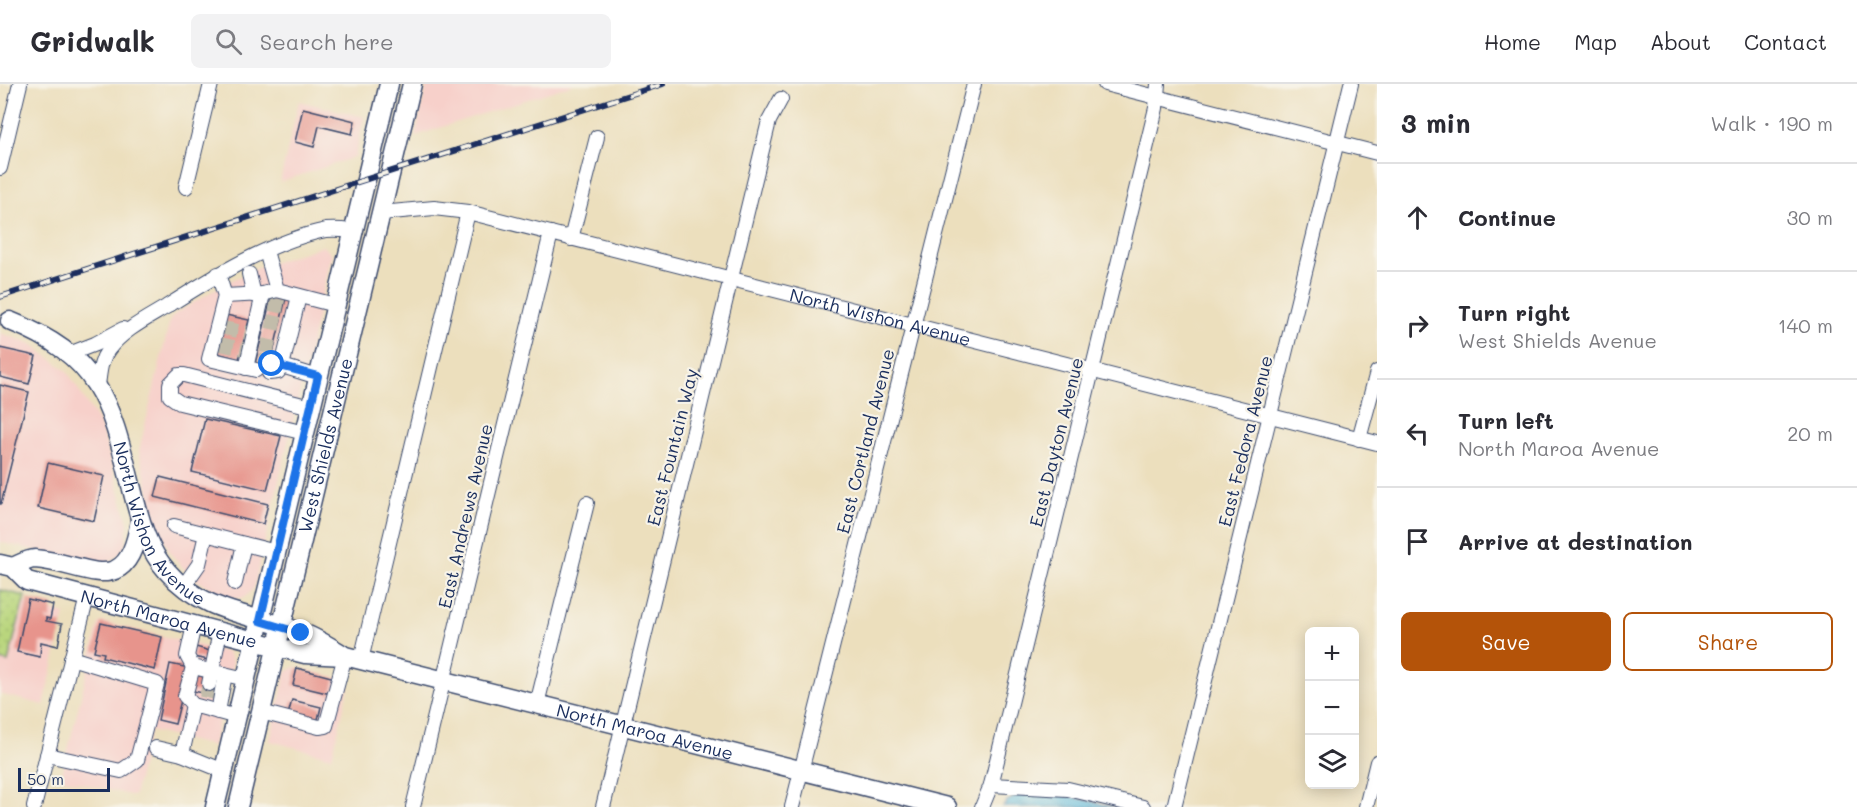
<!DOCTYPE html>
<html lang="en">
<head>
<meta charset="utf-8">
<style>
	:root { --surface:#fff; --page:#f2f2f3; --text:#2b2b33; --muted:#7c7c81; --line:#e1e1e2; --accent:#b45309 }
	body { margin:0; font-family:Mali,sans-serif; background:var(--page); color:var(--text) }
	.controls { position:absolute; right:18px; bottom:18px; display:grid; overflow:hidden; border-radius:9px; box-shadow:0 3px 15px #0003 }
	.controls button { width:54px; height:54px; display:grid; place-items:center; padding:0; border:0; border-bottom:2px solid var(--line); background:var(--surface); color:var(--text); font:30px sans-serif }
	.scale { position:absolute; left:18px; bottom:15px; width:92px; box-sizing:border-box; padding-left:6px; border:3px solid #1b2f5e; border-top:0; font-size:16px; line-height:21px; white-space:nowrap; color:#1b2f5e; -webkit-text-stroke:4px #f7f3e8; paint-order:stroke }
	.stop { position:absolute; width:18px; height:18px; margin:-14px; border:4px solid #1a73e8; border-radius:50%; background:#fff }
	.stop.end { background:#1a73e8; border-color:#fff; box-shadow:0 2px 6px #0008 }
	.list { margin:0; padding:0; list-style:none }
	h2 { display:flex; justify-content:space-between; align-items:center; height:78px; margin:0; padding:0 24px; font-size:26px }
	h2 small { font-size:20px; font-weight:400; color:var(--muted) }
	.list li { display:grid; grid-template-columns:39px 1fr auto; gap:18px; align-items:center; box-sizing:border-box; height:108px; padding:0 24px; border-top:2px solid var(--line) }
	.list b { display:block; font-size:22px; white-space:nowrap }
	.list p { margin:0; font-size:20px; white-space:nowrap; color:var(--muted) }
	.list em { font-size:20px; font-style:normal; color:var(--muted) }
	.actions { display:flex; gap:12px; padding:18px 24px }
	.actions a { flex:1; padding:14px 0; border:2px solid var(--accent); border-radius:9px; text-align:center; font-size:21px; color:var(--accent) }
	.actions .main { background:var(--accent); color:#fff }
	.icon { flex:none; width:33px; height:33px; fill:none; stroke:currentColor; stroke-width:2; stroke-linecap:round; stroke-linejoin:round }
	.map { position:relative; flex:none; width:1377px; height:723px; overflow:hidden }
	header { display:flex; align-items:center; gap:36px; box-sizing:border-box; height:84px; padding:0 30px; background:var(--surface); border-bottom:2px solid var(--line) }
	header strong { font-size:28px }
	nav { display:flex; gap:33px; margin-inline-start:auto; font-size:21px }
	.search { width:420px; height:54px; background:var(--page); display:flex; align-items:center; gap:15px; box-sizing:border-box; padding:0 21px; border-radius:9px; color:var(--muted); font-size:22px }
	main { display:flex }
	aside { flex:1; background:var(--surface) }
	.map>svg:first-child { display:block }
</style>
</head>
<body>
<header>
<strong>Gridwalk</strong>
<div class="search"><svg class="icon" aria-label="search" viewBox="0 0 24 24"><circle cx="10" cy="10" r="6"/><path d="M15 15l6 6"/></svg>Search here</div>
<nav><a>Home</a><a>Map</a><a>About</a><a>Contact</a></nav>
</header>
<main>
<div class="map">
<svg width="1377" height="723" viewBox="0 0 1377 723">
	<defs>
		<pattern id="grass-dots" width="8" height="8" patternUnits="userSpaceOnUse" patternTransform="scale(1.5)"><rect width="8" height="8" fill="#b9d67d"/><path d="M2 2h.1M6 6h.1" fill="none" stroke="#9eb86e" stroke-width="1.8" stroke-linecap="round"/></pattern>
		<pattern id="water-ripples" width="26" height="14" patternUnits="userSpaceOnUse" patternTransform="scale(1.5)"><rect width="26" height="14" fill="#5fbbdd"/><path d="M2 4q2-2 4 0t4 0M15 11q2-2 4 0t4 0" fill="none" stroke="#4e98b6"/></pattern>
	</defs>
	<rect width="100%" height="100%" fill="#f7f3e8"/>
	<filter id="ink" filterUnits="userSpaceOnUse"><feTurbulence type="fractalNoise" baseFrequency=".0167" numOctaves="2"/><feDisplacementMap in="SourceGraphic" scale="12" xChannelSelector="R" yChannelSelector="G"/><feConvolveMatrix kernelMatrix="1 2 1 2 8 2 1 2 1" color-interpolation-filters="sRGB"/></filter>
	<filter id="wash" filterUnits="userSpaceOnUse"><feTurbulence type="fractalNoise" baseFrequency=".008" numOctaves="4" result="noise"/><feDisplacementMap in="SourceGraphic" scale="24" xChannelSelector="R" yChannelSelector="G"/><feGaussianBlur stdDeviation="1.35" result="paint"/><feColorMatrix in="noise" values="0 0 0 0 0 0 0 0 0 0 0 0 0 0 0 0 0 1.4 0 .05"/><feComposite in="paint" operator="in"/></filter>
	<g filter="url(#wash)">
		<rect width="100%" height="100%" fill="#ecdfbd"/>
		<path fill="#f7d0ca" d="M427,0H574L415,52Z
			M299,17L364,33L355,73L280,98Z
			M323,162L332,170L254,504L244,514H228L191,493L171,470L156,439L139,367L170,236L175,230L224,200L259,183Z
			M0,249L32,260L67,287L101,342L128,439L125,462L121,469L109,478H85L0,458Z
			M23,518L65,530L44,621L0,610V576L8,577Z
			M103,538L227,568L233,578L213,662L150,647L134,712L61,694L99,539Z
			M295,583L350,597L332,673L270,657L286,588Z"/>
		<path fill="url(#grass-dots)" stroke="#6a826e" stroke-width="1.5" d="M0,506L25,512L8,578L0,576Z"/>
		<path fill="url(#water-ripples)" stroke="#3d759e" stroke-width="1.5" d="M1023,709L1065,711L1114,723H1003L1007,717Z"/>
		<g id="blocks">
			<path fill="#e7948c" d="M303,24L355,37L352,50L319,42L314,63L295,58Z
				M272,210L286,214L268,291L253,288Z
				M226,231L249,236L239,275L217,269Z
				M0,264L36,272L29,300L0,293Z
				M0,301L29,308L1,420H0Z
				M205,335L281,352L267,406L192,388Z
				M48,379L104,392L94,437L38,424Z
				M160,393L268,420L263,440L155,413Z
				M28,515L53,521L50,535L46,534V537L62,540L58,562L41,558L40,573L17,568Z
				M101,539L162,553L155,586L103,573L104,569L94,567Z
				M196,563L210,567L209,576L193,573Z
				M170,580L189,584L175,640L158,636Z
				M297,584L335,594L331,610L293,601Z
				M192,590L219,597L216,612L189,606Z
				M292,616L321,623L317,639L288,631Z"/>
		</g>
	</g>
	<g filter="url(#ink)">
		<use href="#blocks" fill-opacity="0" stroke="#3a496c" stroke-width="1.5"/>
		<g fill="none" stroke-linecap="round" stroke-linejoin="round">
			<path stroke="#c2bcaa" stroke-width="14" stroke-dasharray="14 7" stroke-linecap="butt" d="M270,220L285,223
				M267,237L281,240
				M224,244L247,249
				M220,260L243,265
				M261,261L275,264
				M258,276L272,280
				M206,614L209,600"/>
			<g stroke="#3a496c" stroke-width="16">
				<g id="minor">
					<path d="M1105,0L1377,69"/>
					<path d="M0,84L20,0"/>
					<path d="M186,103L211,0"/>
					<path id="s1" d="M381,129L434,124L468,128L1377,359"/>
					<path d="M571,155L597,53"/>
					<path d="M266,167L277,206L335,221"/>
					<path d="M218,190L225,212L263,210L277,206"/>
					<path d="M249,190L254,211"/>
					<path d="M225,212L209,275L256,286"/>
					<path d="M299,212L282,282L318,293"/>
					<path d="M69,270L95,260L123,245"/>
					<path d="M246,284L263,210"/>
					<path d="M269,289L278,288L282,282"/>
					<path d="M98,301C100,288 100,277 108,266C122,247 146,235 166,223C213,193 271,157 326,146C336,145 344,146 353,147"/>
					<path d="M305,349L180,319L170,312V300L179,291H184L311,323"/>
					<path d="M1359,355L1377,288"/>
					<path d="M174,442L276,468"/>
					<path d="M235,499L244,460"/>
					<path d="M183,503L199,480L206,450"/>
					<path d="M361,576L468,128"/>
					<path d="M193,583L187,572L194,541"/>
					<path d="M209,600L220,548"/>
					<path d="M537,620L587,419"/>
					<path d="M218,628L225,590"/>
					<path d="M261,628L319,643L326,642L345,572"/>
					<path d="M237,633L193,621L185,612L193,583L246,595"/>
					<path d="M156,664L182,670L224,687"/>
					<path d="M182,670L193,621"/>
					<path d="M47,671L121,687L137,676L157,600L71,574"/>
					<path d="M991,701L1068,705L1143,723"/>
					<path d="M34,723L87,513"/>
					<path d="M413,723L551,149"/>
					<path d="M603,723L769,37L781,15"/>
					<path d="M792,723L974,0"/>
					<path d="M982,723L991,701L1156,24L1158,0"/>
					<path d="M1174,723L1351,0"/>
					<path d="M1366,723L1377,678"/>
				</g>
			</g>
			<g stroke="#3a496c" stroke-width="21">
				<g id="major">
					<path id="s2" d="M10,237C104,274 111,323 134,413C141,439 148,466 167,487C205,532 260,530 310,552C321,557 332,564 342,570"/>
					<path id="s3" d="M0,480L13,483L27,497L277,563L305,570L345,572L947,723"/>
					<path d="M13,483C20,480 28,475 35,475C88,479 127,519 140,436"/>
					<path d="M215,723L389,0"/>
					<path id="s4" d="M238,723L412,0"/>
				</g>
			</g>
			<use href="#minor" stroke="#fff" stroke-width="14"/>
			<use href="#major" stroke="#fff" stroke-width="18"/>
			<g stroke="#1b2f5e" stroke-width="6">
				<path id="rail" d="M0,213L663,0"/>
			</g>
			<use href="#rail" stroke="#f7f3e8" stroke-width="4" stroke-dasharray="11" stroke-linecap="butt"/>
		</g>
	</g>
	<g fill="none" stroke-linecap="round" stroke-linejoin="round" filter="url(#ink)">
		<path stroke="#1a73e8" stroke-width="8" d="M272,280L318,292L260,537L301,549"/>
	</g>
	<g text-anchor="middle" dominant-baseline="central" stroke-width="4.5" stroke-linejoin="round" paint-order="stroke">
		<g font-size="18" fill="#1b2f5e" stroke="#f7f3e8">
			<text stroke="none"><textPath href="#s1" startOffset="513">North Wishon Avenue</textPath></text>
			<text transform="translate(865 357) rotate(-76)">East Cortland Avenue</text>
			<text transform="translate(1245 357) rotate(-76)">East Fedora Avenue</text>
			<text transform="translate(1056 358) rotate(-76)">East Dayton Avenue</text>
			<text stroke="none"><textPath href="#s4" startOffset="372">West Shields Avenue</textPath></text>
			<text transform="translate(672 363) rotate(-76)">East Fountain Way</text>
			<text transform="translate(465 432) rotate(-77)">East Andrews Avenue</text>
			<text stroke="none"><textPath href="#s2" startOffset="264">North Wishon Avenue</textPath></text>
			<text stroke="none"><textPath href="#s3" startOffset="180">North Maroa Avenue</textPath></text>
			<text stroke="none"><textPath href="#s3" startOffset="670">North Maroa Avenue</textPath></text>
		</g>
	</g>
</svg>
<div class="controls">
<button>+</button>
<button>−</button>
<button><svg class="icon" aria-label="layers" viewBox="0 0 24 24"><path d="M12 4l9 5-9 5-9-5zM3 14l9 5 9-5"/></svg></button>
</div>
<div class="scale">50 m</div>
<div class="stop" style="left:272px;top:280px"></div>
<div class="stop end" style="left:301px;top:549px"></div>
</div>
<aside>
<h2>3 min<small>Walk · 190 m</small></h2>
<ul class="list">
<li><svg class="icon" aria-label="ahead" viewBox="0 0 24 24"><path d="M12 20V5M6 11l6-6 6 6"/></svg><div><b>Continue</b></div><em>30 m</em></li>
<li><svg class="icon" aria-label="right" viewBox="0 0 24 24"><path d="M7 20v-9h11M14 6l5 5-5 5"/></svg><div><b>Turn right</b><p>West Shields Avenue</p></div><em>140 m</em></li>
<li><svg class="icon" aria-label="left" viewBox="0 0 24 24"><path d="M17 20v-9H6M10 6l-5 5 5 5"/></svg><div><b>Turn left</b><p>North Maroa Avenue</p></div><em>20 m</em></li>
<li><svg class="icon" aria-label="arrive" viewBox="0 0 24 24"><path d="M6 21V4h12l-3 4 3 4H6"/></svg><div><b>Arrive at destination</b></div></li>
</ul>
<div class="actions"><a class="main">Save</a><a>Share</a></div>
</aside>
</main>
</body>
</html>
